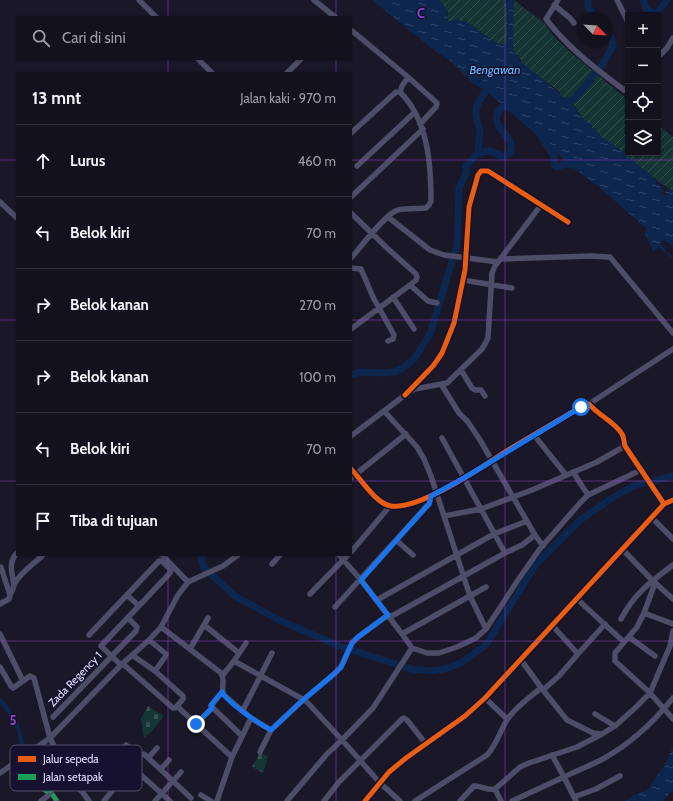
<!DOCTYPE html>
<html lang="id">
<head>
<meta charset="utf-8">
<style>
	:root { --surface:#14111e; --page:#1d1a27; --text:#f1f3f6; --muted:#9d9da4; --line:#33313c }
	body { margin:0; font-family:Cabin,sans-serif; background:var(--page); color:var(--text) }
	.controls { position:absolute; right:12px; top:12px; display:grid; overflow:hidden; border-radius:0px; box-shadow:0 1px 3px #0004 }
	.controls button { width:36px; height:36px; display:grid; place-items:center; padding:0; border:0; border-bottom:1px solid var(--line); background:var(--surface); color:var(--text); font:20px sans-serif }
	.compass { position:absolute; left:577px; top:12px; width:36px; height:36px; border-radius:50%; background:var(--surface); box-shadow:0 1px 3px #0004; rotate:115deg }
	.stop { position:absolute; width:12px; height:12px; margin:-9px; border:3px solid #1a73e8; border-radius:50%; background:#fff }
	.stop.end { background:#1a73e8; border-color:#fff; box-shadow:0 1px 4px #0008 }
	.list { margin:0; padding:0; list-style:none }
	h2 { display:flex; justify-content:space-between; align-items:center; height:52px; margin:0; padding:0 16px; font-size:17px }
	h2 small { font-size:13px; font-weight:400; color:var(--muted) }
	.list li { display:grid; grid-template-columns:26px 1fr auto; gap:12px; align-items:center; box-sizing:border-box; height:72px; padding:0 16px; border-top:1px solid var(--line) }
	.list b { display:block; font-size:15px; white-space:nowrap }
	.list em { font-size:13px; font-style:normal; color:var(--muted) }
	.icon { flex:none; width:22px; height:22px; fill:none; stroke:currentColor; stroke-width:2; stroke-linecap:round; stroke-linejoin:round }
	.map { position:relative; flex:none; width:673px; height:801px; overflow:hidden }
	.search { position:absolute; background:var(--surface); box-shadow:0 1px 3px #0004; left:16px; top:16px; width:336px; height:44px; display:flex; align-items:center; gap:10px; box-sizing:border-box; padding:0 14px; border-radius:0px; color:var(--muted); font-size:15px }
	.panel { position:absolute; background:var(--surface); box-shadow:0 1px 3px #0004; left:16px; top:72px; width:336px; height:484px; border-radius:0px }
	.map>svg:first-child { display:block }
</style>
</head>
<body>
<div class="map">
<svg width="673" height="801" viewBox="0 0 673 801">
	<defs>
		<pattern id="cemetery-stones" width="16" height="16" patternUnits="userSpaceOnUse"><rect width="16" height="16" fill="#153434"/><path d="M2 7V4a2 2 0 0 1 4 0v3zM10 15v-3a2 2 0 0 1 4 0v3z" fill="#375152"/></pattern>
		<pattern id="garden-furrows" width="10" height="10" patternUnits="userSpaceOnUse"><rect width="10" height="10" fill="#153434"/><path d="M-1 1l2-2M0 10L10 0M9 11l2-2" fill="none" stroke="#375152"/></pattern>
		<pattern id="water-ripples" width="26" height="14" patternUnits="userSpaceOnUse"><rect width="26" height="14" fill="#0c264e"/><path d="M2 4q2-2 4 0t4 0M15 11q2-2 4 0t4 0" fill="none" stroke="#2f4569"/></pattern>
	</defs>
	<rect width="100%" height="100%" fill="#1a1728"/>
	<path fill="url(#cemetery-stones)" d="M148,706L164,716L153,730L144,738L141,719Z
		M260,752L268,757L263,773L252,767Z"/>
	<path fill="url(#garden-furrows)" d="M439,0H514L545,24L554,37L570,52L628,100V153H658V125L673,137V191C663,184 653,178 643,170C633,161 624,152 612,144L611,145V143L602,138L597,132L595,131L596,128H592L591,123C580,121 581,113 575,107C571,103 565,99 560,95V92L521,63V60L515,53L492,40L473,26L464,21L459,22L455,21L451,22L447,20L448,11Z"/>
	<path fill="url(#water-ripples)" d="M372,0H439L448,11L447,20L451,22L458,18L460,20L459,22H466L500,45L506,44L507,40V11L505,0H514L513,48C514,55 520,58 521,63L525,65L553,88L560,93V95L575,107L580,116L587,122L592,123L591,127L592,128H596L595,131L597,130C597,137 605,140 611,143V145L612,144C626,154 640,167 655,178L657,181L656,185L661,186L662,188H659L664,190L663,192L664,195H668L665,193V190L667,192H670L667,190L666,188L663,187L662,184L657,185L661,182L665,187L673,191V246L662,239V240H660L673,252L663,243H659L662,244H659L665,248H662L666,249L665,252L668,253L665,251L670,254L673,259L658,247V250L656,248L654,252L645,234V227L640,223L606,193L569,164L489,93L473,83L448,59L435,51Z
		M673,747V790L663,801H625L634,795L645,791L649,787L663,768Z"/>
	<g fill="none" stroke-linecap="round" stroke-linejoin="round">
		<path stroke="#0c264e" stroke-width="4.5" d="M0,700C10,710 26,736 20,751C19,753 17,756 16,759"/>
		<path stroke="#0c264e" stroke-width="7" d="M588,0V7L595,18
			M643,0L646,9L652,13L659,11L667,0
			M560,102L572,100L575,98L602,65L613,46L610,35L607,31
			M541,136L554,156V165L557,167L564,164L575,165L578,162
			M478,153L490,151L503,157L510,153C511,150 512,147 511,144C508,133 495,129 497,116C498,111 500,108 504,106L513,110
			M478,153L480,131L476,116V110L478,103L491,83
			M351,375L360,372L384,373L395,372L403,368L415,358L430,334L457,245L459,188L466,173V166L478,153
			M201,555V560L204,568L235,596L279,620L339,646L411,669L431,671L445,669L461,663L486,645L536,564L579,521L609,500L633,486L673,476"/>
		<path stroke="#4d4d68" stroke-width="5.5" d="M139,0L156,17
			M314,0L335,17
			M558,0L546,19C567,47 596,69 624,90L628,87
			M617,0L628,22
			M554,5L570,18L574,23
			M351,30L408,77
			M658,57L667,48L673,38
			M198,59L212,73
			M287,73L301,59
			M400,92L402,86L408,77L437,103L436,107L420,124
			M351,133L396,92H400C428,120 431,163 431,201L429,205L426,208C417,209 407,208 398,210C387,212 360,248 351,258
			M357,166L414,113
			M351,197L423,129
			M0,202L17,218
			M351,213L387,248L416,274L417,277L416,280L410,285L351,329
			M388,217L430,250L444,255L498,262
			M501,259L591,256L610,257L673,333
			M351,268L361,269L373,297L394,335L393,339L388,341
			M463,280L512,288
			M410,285L428,301L437,303
			M393,297L414,329
			M461,370L472,388L475,390H481L485,396
			M441,384L459,413L468,422L480,440L535,535L543,546
			M405,395L433,366L438,359L442,353L454,323L465,270L469,207L478,175L481,171H488L568,222
			M589,404L673,349
			M384,411L417,447L424,459L431,476L470,596L486,629
			M534,435L566,475
			M351,436L405,395L415,389L447,383L482,349L485,344L488,338L492,273L495,266L541,205
			M442,438L505,553L522,545L535,535
			M351,469C361,479 376,504 391,506C421,510 484,465 510,449C534,435 557,421 581,407L589,404C598,415 616,423 622,434C624,437 624,443 625,446L664,504
			M573,472L588,495
			M351,478L406,434
			M444,516L481,509L532,490L597,462L625,446
			M652,518L673,539
			M396,540L413,555
			M623,550L652,580L673,599
			M351,552L390,506
			M162,555L188,582
			M339,555L361,580L402,634L412,648L427,653H439L457,647L476,638L486,629L518,580L539,550L580,503L588,495L641,470
			M272,564L280,555
			M655,583L644,613L637,627L615,653V661L650,693L673,719
			M14,585C12,573 8,562 17,553
			M310,594L348,555
			M10,595C13,591 13,587 15,583C21,572 34,564 43,555
			M127,595L139,606
			M577,599L624,642
			M377,600L494,534L527,521
			M0,604L9,599L10,595L1,567
			M335,607L426,507L429,504L431,496
			M644,613L673,624
			M390,617L505,553
			M621,619C634,594 650,582 673,565
			M204,625L239,653
			M161,627L221,673C226,681 220,688 224,695L251,718
			M0,634L23,681L30,676L34,678L50,738L68,773L89,801
			M402,634L486,587
			M89,635L159,561H162L171,570L170,573L101,646L121,665
			M629,637L655,656
			M149,640L166,654L165,657L155,671
			M190,649L208,618
			M578,654L605,624
			M132,655L155,671L183,696V699L177,706L196,724
			M521,660L543,690L559,676L578,654L552,625
			M234,661L246,643
			M123,664L173,708H175L177,706
			M0,667L11,686L13,688L23,681
			M222,676L234,661L306,701L342,740L373,708L412,648
			M543,690L567,720L593,733L601,734
			M222,692L211,706L242,736
			M485,698L507,719
			M212,708L196,724L232,757
			M243,710L272,653
			M595,714L615,726
			M53,717L136,631L137,627L128,618
			M271,730L303,700L334,674L341,667L352,643L358,637L388,615
			M126,745L139,757
			M149,757L157,748
			M19,760L45,790L52,794L57,801
			M131,766L170,801
			M161,769L169,760
			M0,773L50,738L121,665L149,640L161,627L178,595L188,582L223,566L238,555
			M495,789L501,801
			M49,792L68,773
			M201,795L211,801
			M574,797L596,789L620,776
			M41,801L49,795
			M104,801L139,757L141,755L144,754L191,798
			M155,801L181,772
			M217,801L232,757L251,718L271,730L260,752
			M287,801L327,754L342,740L380,783L400,801
			M324,801L339,782L402,719L404,718L407,720L426,744
			M365,801L389,772L406,758L465,716L485,698L664,504L673,500
			M415,801L487,755C497,744 500,731 507,720C515,707 530,697 541,688
			M460,801L474,786C481,785 486,791 495,789L520,767L529,763L577,747L602,734L615,726L635,708L650,693L670,646L673,631
			M512,801L564,777L552,755
			M576,801L564,777C576,771 589,766 601,760C629,745 653,723 673,698"/>
		<path stroke="#1a9f57" stroke-width="4" stroke-dasharray="8 4" stroke-linecap="butt" d="M19,760L45,790L52,794L57,801
			M49,792L68,773"/>
		<g stroke="#15112e" stroke-width="8">
			<path id="cycleway" d="M405,395L433,366L438,359L442,353L454,323L465,270L469,207L478,175L481,171H488L568,222
				M351,469C361,479 376,504 391,506C421,510 484,465 510,449C534,435 557,421 581,407L589,404C598,415 616,423 622,434C624,437 624,443 625,446L664,504
				M365,801L389,772L406,758L465,716L485,698L664,504L673,500"/>
		</g>
		<use href="#cycleway" stroke="#e95d12" stroke-width="5"/>
	</g>
	<g fill="none" stroke-linecap="round" stroke-linejoin="round">
		<path stroke="#1a73e8" stroke-width="5" d="M196,724L212,708L211,705L222,692C227,702 259,724 271,730L303,700L334,674L341,667L352,643L358,637L388,615L361,580L426,507L429,504L431,496L464,478L581,407"/>
	</g>
	<path fill="none" stroke="#8a47c9" stroke-width="1" stroke-opacity="0.55" d="M168,0V17M336,0V17M505,0V801M168,59V73M336,59V73M0,160H17M351,160H673M0,320H17M351,320H673M0,481H17M351,481H673M168,555V801M336,555V801M0,641H673"/>
	<g text-anchor="middle" dominant-baseline="central" stroke-width="3" stroke-linejoin="round" paint-order="stroke">
		<g font-size="11" fill="#e1deff" stroke="#15112e">
			<text transform="translate(75 679) rotate(-46)">Zada Regency 1</text>
		</g>
		<g font-size="12" font-style="italic" fill="#6cbeff" stroke="#15112e">
			<text x="495" y="69">Bengawan</text>
		</g>
	</g>
	<rect x="10" y="745" width="132" height="46" rx="6" fill="#15112e" stroke="#524e6d" stroke-width="1"/>
	<rect x="18" y="756" width="18" height="6" fill="#e95d12"/>
	<rect x="18" y="774" width="18" height="6" fill="#1a9f57"/>
	<g font-size="11" fill="#e1deff">
		<text x="43" y="763">Jalur sepeda</text>
		<text x="43" y="781">Jalan setapak</text>
	</g>
	<g font-size="13" text-anchor="middle" font-weight="bold" fill="#8a47c9" stroke="#15112e" stroke-width="3" stroke-linejoin="round" paint-order="stroke">
		<text x="421" y="18">C</text>
		<text x="13" y="725">5</text>
	</g>
</svg>
<div class="controls">
<button>+</button>
<button>−</button>
<button><svg class="icon" aria-label="locate" viewBox="0 0 24 24"><circle cx="12" cy="12" r="6"/><path d="M12 2v4M12 18v4M2 12h4M18 12h4"/></svg></button>
<button><svg class="icon" aria-label="layers" viewBox="0 0 24 24"><path d="M12 4l9 5-9 5-9-5zM3 14l9 5 9-5"/></svg></button>
</div>
<svg class="compass" viewBox="-18 -18 36 36"><path d="M0-13l5 13h-10z" fill="#e53935"/><path d="M0 13l5-13h-10z" fill="#9d9da4"/></svg>
<div class="stop" style="left:581px;top:407px"></div>
<div class="stop end" style="left:196px;top:724px"></div>
<div class="search"><svg class="icon" aria-label="search" viewBox="0 0 24 24"><circle cx="10" cy="10" r="6"/><path d="M15 15l6 6"/></svg>Cari di sini</div>
<section class="panel">
<h2>13 mnt<small>Jalan kaki · 970 m</small></h2>
<ul class="list">
<li><svg class="icon" aria-label="ahead" viewBox="0 0 24 24"><path d="M12 20V5M6 11l6-6 6 6"/></svg><div><b>Lurus</b></div><em>460 m</em></li>
<li><svg class="icon" aria-label="left" viewBox="0 0 24 24"><path d="M17 20v-9H6M10 6l-5 5 5 5"/></svg><div><b>Belok kiri</b></div><em>70 m</em></li>
<li><svg class="icon" aria-label="right" viewBox="0 0 24 24"><path d="M7 20v-9h11M14 6l5 5-5 5"/></svg><div><b>Belok kanan</b></div><em>270 m</em></li>
<li><svg class="icon" aria-label="right" viewBox="0 0 24 24"><path d="M7 20v-9h11M14 6l5 5-5 5"/></svg><div><b>Belok kanan</b></div><em>100 m</em></li>
<li><svg class="icon" aria-label="left" viewBox="0 0 24 24"><path d="M17 20v-9H6M10 6l-5 5 5 5"/></svg><div><b>Belok kiri</b></div><em>70 m</em></li>
<li><svg class="icon" aria-label="arrive" viewBox="0 0 24 24"><path d="M6 21V4h12l-3 4 3 4H6"/></svg><div><b>Tiba di tujuan</b></div></li>
</ul>
</section>
</div>
</body>
</html>
